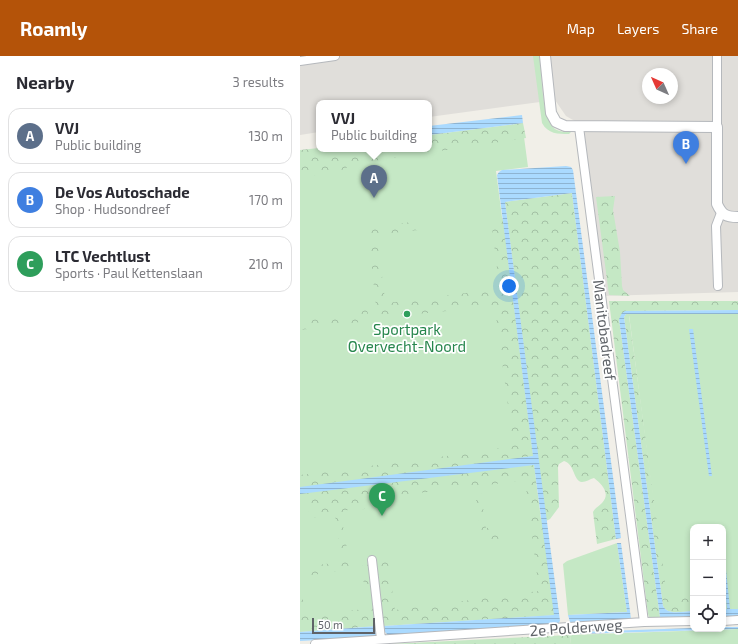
<!DOCTYPE html>
<html lang="en">
<head>
<meta charset="utf-8">
<style>
	:root { --surface:#fff; --page:#f2f2f3; --text:#2b2b33; --muted:#7c7c81; --line:#e1e1e2; --accent:#b45309 }
	body { margin:0; font-family:"Exo 2",sans-serif; background:var(--page); color:var(--text) }
	.controls { position:absolute; right:12px; bottom:12px; display:grid; overflow:hidden; border-radius:8px; box-shadow:0 2px 6px #0003 }
	.controls button { width:36px; height:36px; display:grid; place-items:center; padding:0; border:0; border-bottom:1px solid var(--line); background:var(--surface); color:var(--text); font:20px sans-serif }
	.compass { position:absolute; left:342px; top:12px; width:36px; height:36px; border-radius:50%; background:var(--surface); box-shadow:0 2px 6px #0003; rotate:315deg }
	.scale { position:absolute; left:12px; bottom:10px; width:63px; box-sizing:border-box; padding-left:4px; border:2px solid #5f6368; border-top:0; font-size:11px; line-height:14px; white-space:nowrap; color:#5f6368; -webkit-text-stroke:3px #fff; paint-order:stroke }
	.you { position:absolute; left:209px; top:230px; width:14px; height:14px; margin:-10px; border:3px solid #fff; border-radius:50%; background:#1a73e8; box-shadow:0 0 0 6px #1a73e833 }
	.badge { display:grid; place-items:center; width:26px; height:26px; border-radius:50%; background:var(--accent); color:#fff; font-size:13px; font-weight:700 }
	.pin { position:absolute; translate:-50% -33px; filter:drop-shadow(0 1px 2px #0008) }
	.pin::after { content:''; position:absolute; top:21px; width:14px; height:12px; background:inherit; clip-path:polygon(0 0,100% 0,50% 100%) }
	.popup { position:absolute; left:16px; top:44px; width:116px; height:52px; box-sizing:border-box; display:grid; place-content:center; border-radius:8px; background:var(--surface); filter:drop-shadow(0 1px 3px #0005); font-size:13px; white-space:nowrap; color:var(--muted) }
	.popup b { font-size:15px; color:var(--text) }
	.popup::after { content:''; position:absolute; left:50%; top:100%; margin-left:-8px; border:8px solid transparent; border-top-color:var(--surface) }
	.list { margin:0; padding:0; list-style:none }
	h2 { display:flex; justify-content:space-between; align-items:center; height:52px; margin:0; padding:0 16px; font-size:17px }
	h2 small { font-size:13px; font-weight:400; color:var(--muted) }
	.list li { display:grid; grid-template-columns:26px 1fr auto; gap:12px; align-items:center; box-sizing:border-box; height:56px; margin:0 8px 8px; padding:0 8px; border:1px solid var(--line); border-radius:12px }
	.list b { display:block; font-size:15px; white-space:nowrap }
	.list p { margin:0; font-size:13px; white-space:nowrap; color:var(--muted) }
	.list em { font-size:13px; font-style:normal; color:var(--muted) }
	.icon { flex:none; width:22px; height:22px; fill:none; stroke:currentColor; stroke-width:2; stroke-linecap:round; stroke-linejoin:round }
	.map { position:relative; flex:none; width:438px; height:588px; overflow:hidden }
	header { display:flex; align-items:center; gap:24px; box-sizing:border-box; height:56px; padding:0 20px; background:var(--accent); color:#fff }
	header strong { font-size:19px }
	nav { display:flex; gap:22px; margin-inline-start:auto; font-size:14px }
	main { display:flex }
	aside { flex:1; background:var(--surface) }
	.map>svg:first-child { display:block }
</style>
</head>
<body>
<header>
<strong>Roamly</strong>
<nav><a>Map</a><a>Layers</a><a>Share</a></nav>
</header>
<main>
<aside>
<h2>Nearby<small>3 results</small></h2>
<ul class="list">
<li><span class="badge" style="background:#5c6f8a">A</span><div><b>VVJ</b><p>Public building</p></div><em>130 m</em></li>
<li><span class="badge" style="background:#3f7fe0">B</span><div><b>De Vos Autoschade</b><p>Shop · Hudsondreef</p></div><em>170 m</em></li>
<li><span class="badge" style="background:#2e9e5b">C</span><div><b>LTC Vechtlust</b><p>Sports · Paul Kettenslaan</p></div><em>210 m</em></li>
</ul>
</aside>
<div class="map">
<svg width="438" height="588" viewBox="0 0 438 588">
	<defs>
		<pattern id="forest-crowns" width="20" height="18" patternUnits="userSpaceOnUse"><rect width="20" height="18" fill="#c5e8c5"/><path d="M2 6a3 3 0 1 1 6 0M12 15a3 3 0 1 1 6 0" fill="none" stroke="#a3c0a4"/></pattern>
		<pattern id="water-rules" width="6" height="5" patternUnits="userSpaceOnUse"><rect width="6" height="5" fill="#aadaff"/><path d="M0 2.5h6" fill="none" stroke="#8eb4d2"/></pattern>
	</defs>
	<rect width="100%" height="100%" fill="#f1efe8"/>
	<path fill="#e0deda" fill-rule="evenodd" d="M0,0H438V236L302,240L280,68L266,60L255,44L129,61V47H19V76L0,79ZM348,18H372V42H348Z"/>
	<path fill="#c5e8c5" d="M233,0H240C241,16 242,64 255,73C260,76 266,76 271,76L269,78C258,78 248,78 242,67Z
		M224,81L228,111L196,115L233,400L250,558L0,575V110Z
		M329,259L438,260V553H423V471H393V554L368,555Z
		M317,487L327,556L268,559L263,508L267,505Z
		M438,573V588H271L270,579Z"/>
	<path fill="url(#forest-crowns)" d="M223,67L226,82L46,109L47,113L0,122V94L19,92V93H129V79Z
		M272,137L316,483L297,488L293,456C295,452 299,450 302,447C311,438 302,428 294,422C290,423 286,426 282,426C273,425 275,408 264,405L259,408L258,411L259,451L250,463L246,465L259,559L84,570L77,506L79,503L88,505L95,554L239,535L225,424L180,430L186,472L197,471L199,485L182,487L176,443H171L169,431L68,443V448L64,453L56,454L55,452H51L41,458L48,499L51,505L50,513L0,521V511L42,506L35,459L10,462L8,450L0,451V438L234,409L241,463L246,464L205,146Z
		M315,140L313,154L320,196L322,230L323,234L330,240L309,239L296,141Z
		M203,163L233,400L0,431V419L177,396L212,390V380L195,253L193,251H186L79,262L77,260L69,184H75L78,189L85,243L87,247L190,234L198,232L199,228L191,164Z
		M117,165L120,168V172L118,174L68,180L67,173Z
		M309,245H438V254L326,255L319,263L360,561L363,563H350L348,558Z
		M66,249L69,262L68,265L0,274V265L61,258L63,252Z
		M326,258H438V260H329L367,540H393V555C383,555 368,560 363,550L324,261Z
		M71,508L74,542H66L65,540L62,510Z
		M0,526L5,557L6,559L76,552L77,570L0,576Z
		M270,579L271,588H90Z"/>
	<path fill="url(#water-rules)" d="M222,59L223,67L129,79V70Z
		M266,110L271,111L273,114L321,482L316,483L272,137L205,146L260,565L257,569L93,580L88,579L85,576L84,570L254,559L234,409L0,438V431L233,400L197,119L199,116L202,114Z
		M438,254V258H326L324,261L363,550C368,560 383,555 393,555V562L363,563L360,561L319,263L322,257L325,255Z
		M389,273H393L412,420H409Z
		M317,487H321L331,563L329,565L270,566L268,559L327,556Z
		M423,514H426L430,553H438V561H423V553H427Z
		M77,570L78,576L73,581L0,585V576Z
		M423,571H438V573L277,578V576L393,572L423,573Z"/>
	<g fill="none" stroke-linecap="round" stroke-linejoin="round">
		<g stroke="#b5b8bc" stroke-width="10">
			<path id="minor" d="M417,0V71
				M0,5L35,0
				M279,71L344,566
				M418,230L416,170L421,157
				M72,504L81,583
				M423,565L438,564
				M15,588L344,566L393,565"/>
		</g>
		<g stroke="#b5b8bc" stroke-width="12">
			<path id="tertiary" d="M245,0L251,57L256,66L265,70L417,71V148C422,159 426,161 438,161"/>
		</g>
		<use href="#minor" stroke="#fff" stroke-width="8"/>
		<use href="#tertiary" stroke="#fff" stroke-width="10"/>
	</g>
	<circle fill="#2e9e5b" stroke="#fff" stroke-width="1.5" cx="107" cy="258" r="4"/>
	<g text-anchor="middle" dominant-baseline="central" stroke-width="3.5" stroke-linejoin="round" paint-order="stroke">
		<g font-size="15" fill="#27864d" stroke="#fff">
			<text x="107" y="273">Sportpark<tspan x="107" dy="17">Overvecht-Noord</tspan></text>
		</g>
		<g font-size="15" fill="#5f6368" stroke="#fff">
			<text transform="translate(305 274) rotate(83)">Manitobadreef</text>
			<text transform="translate(276 571) rotate(-4)">2e Polderweg</text>
		</g>
	</g>
</svg>
<div class="controls">
<button>+</button>
<button>−</button>
<button><svg class="icon" aria-label="locate" viewBox="0 0 24 24"><circle cx="12" cy="12" r="6"/><path d="M12 2v4M12 18v4M2 12h4M18 12h4"/></svg></button>
</div>
<svg class="compass" viewBox="-18 -18 36 36"><path d="M0-13l5 13h-10z" fill="#e53935"/><path d="M0 13l5-13h-10z" fill="#7c7c81"/></svg>
<div class="scale">50 m</div>
<div class="you"></div>
<div class="pin badge" style="left:74px;top:142px;background:#5c6f8a">A</div>
<div class="popup"><b>VVJ</b>Public building</div>
<div class="pin badge" style="left:386px;top:108px;background:#3f7fe0">B</div>
<div class="pin badge" style="left:82px;top:460px;background:#2e9e5b">C</div>
</div>
</main>
</body>
</html>
